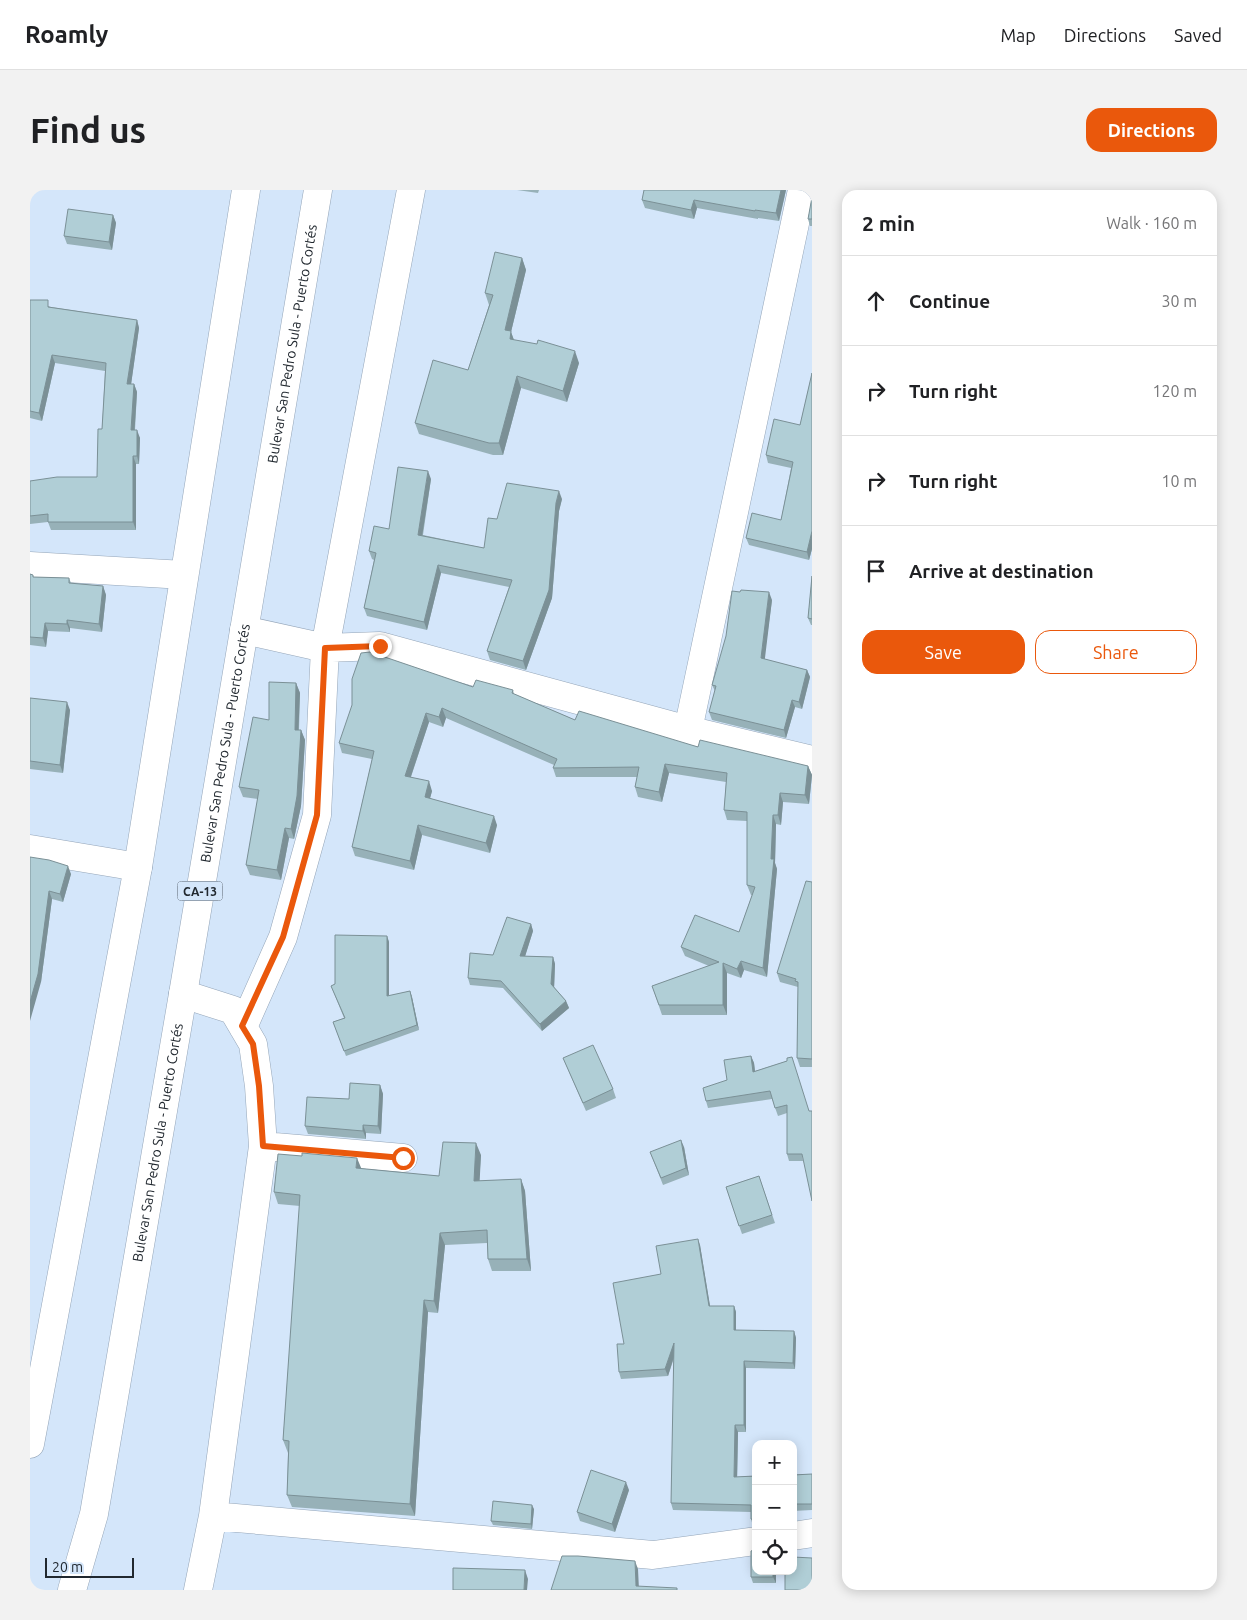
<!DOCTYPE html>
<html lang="en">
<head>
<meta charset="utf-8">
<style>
	:root { --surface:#fff; --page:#f2f2f2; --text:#202124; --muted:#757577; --line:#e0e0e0; --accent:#ea580c }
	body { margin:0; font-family:Ubuntu,sans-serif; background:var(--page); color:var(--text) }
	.controls { position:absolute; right:15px; bottom:15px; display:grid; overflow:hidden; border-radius:10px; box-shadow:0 2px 12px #0003 }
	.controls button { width:45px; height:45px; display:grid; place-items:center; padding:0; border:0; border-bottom:1px solid var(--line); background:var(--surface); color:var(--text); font:25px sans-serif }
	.scale { position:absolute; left:15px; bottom:12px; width:89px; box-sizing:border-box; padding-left:5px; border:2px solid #21282f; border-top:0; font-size:14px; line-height:18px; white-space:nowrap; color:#21282f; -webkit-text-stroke:4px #d4e6fa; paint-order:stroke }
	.stop { position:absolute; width:15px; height:15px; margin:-11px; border:4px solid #ea580c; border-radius:50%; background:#fff }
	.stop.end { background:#ea580c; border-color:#fff; box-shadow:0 1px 5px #0008 }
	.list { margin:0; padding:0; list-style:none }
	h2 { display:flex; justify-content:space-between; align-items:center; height:65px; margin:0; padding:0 20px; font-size:21px }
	h2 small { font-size:16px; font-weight:400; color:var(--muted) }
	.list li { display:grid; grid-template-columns:32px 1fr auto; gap:15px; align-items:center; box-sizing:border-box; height:90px; padding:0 20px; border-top:1px solid var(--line) }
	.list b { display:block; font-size:19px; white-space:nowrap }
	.list em { font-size:16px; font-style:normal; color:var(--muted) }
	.actions { display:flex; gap:10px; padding:15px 20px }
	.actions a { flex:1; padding:11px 0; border:1px solid var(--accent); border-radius:15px; text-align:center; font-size:18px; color:var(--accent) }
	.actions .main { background:var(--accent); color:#fff }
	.icon { flex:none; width:28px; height:28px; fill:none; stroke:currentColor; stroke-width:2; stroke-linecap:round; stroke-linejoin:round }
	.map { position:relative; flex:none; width:782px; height:1400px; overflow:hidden; border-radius:15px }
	header { display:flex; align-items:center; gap:30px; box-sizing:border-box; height:70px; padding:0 25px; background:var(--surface); border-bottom:1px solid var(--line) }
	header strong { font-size:24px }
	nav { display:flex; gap:28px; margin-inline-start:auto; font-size:18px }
	.intro { display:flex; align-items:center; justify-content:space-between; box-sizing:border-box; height:120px; padding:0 30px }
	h1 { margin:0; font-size:35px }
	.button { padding:12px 22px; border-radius:15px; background:var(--accent); color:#fff; font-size:18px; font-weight:700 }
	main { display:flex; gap:30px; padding:0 30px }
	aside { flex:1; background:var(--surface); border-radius:15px; box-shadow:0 2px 12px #0003 }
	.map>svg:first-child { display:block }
</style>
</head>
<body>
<header>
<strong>Roamly</strong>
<nav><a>Map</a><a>Directions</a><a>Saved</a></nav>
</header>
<div class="intro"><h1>Find us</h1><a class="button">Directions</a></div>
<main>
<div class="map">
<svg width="782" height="1400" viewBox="0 0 782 1400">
	<rect width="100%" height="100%" fill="#d4e6fa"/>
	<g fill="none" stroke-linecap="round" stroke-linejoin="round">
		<g stroke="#94a5b8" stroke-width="29">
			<path id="minor" d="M0,376L154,385
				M214,440L295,458L350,456L658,540L782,570
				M658,540L772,0
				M0,659L108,677
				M153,804L203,820L223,854L229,896L233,956L183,1326L168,1400
				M213,837L253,747L287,625L295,458L381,0
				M233,956L373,968
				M183,1326L623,1365L726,1351
				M763,1346L782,1343"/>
		</g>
		<g stroke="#94a5b8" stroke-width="29">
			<g id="highway">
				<path d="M0,1254L108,677L216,0"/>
				<path id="s1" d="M42,1400L64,1324L153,804L288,0"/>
			</g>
		</g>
		<use href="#minor" stroke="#fff" stroke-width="28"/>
		<use href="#highway" stroke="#fff" stroke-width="28"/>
	</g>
	<path fill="#97b1b8" d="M487,0H509L508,3Z
		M614,0H756L749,31L728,28V29L667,18L664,29L615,18L612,10Z
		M782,7V36H780L778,29Z
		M83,25L86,33L82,60L37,54L34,46Z
		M492,68L496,80L481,142L484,150L549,173L537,212L491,198L473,265H463L389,244L385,233L438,180L459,115L455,103Z
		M0,110L21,117L107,130L109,138L101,194H104L107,202L105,240L110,248L109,274H106V340H21L18,332L0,334V291L67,287L72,239L75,181L25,173L12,231L0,228Z
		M782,183V359L779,370L719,355L716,348L751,330L761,278L738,273L736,265L770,235Z
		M401,289L393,345L454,358L467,329L532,309L529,321L522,408L496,480L460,470L457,461L479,397L411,383L397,440L337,426L334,418L344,370L342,369L339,361L359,339Z
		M0,384L4,387L39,388L41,393L73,396L76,405L72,442L40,438V442L18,441L16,457L0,455Z
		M782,386V435H781L778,428Z
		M742,410L734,469L777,480L780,487L772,519L765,517L756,548L682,530L679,522L685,501L682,495Z
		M266,493L270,503L269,540H271L275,550L271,616L264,649L259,648L251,690L220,685L216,675L228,609L213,607L209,597L239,530Z
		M443,497L483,500L484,504L545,530L668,557L778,576L782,585L779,614L753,612L751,635L746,634L745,673L747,679L737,787L714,780L711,788L697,783V825H632L622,796L679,776L655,766L651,757L709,742L722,705H721L717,695V631L697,630L694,620L696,592L639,583L632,612L608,607L605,597L607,587H526L523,578L524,575L416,528L413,537L399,532L381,587L402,601L400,608L467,635L460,663L392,645L384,680L325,666L322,657L342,569L312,563L309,553Z
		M0,508L40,520L33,583L0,579Z
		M0,667L41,684L33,712L22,709L11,792Z
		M782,692V877H770L767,868L768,797L750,792L747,783Z
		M501,734L503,741L495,766L523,767L525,774L524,797L536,811L539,818L512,841L473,798L440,795L438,788L463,765Z
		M357,746L359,752V806L380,801L382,807L389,840L316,866L303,832L314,828L301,796L305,794Z
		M721,866L724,873L725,881L757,871L773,971H759L757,964V923L748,926L742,909L678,918L676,911Z
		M533,868L583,899L586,908L556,921Z
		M350,895L353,904L351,944L336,943V949L278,944L275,936L319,909Z
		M654,957L659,985L633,995L620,962Z
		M451,965L449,991L491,989L495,1001L501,1081H462L458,1069L457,1053L415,1055L408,1123L398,1122L385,1326L262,1317L257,1305L258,1263L253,1250L270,1016L248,1014L244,1002L272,966L331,979L409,986Z
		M729,986L745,1033L712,1044L696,997Z
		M670,1055L680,1116H704L706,1122V1141H764L766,1148L765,1179L716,1178V1242H708L707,1287L726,1286V1336H723L721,1329V1322L643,1320L641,1313L644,1168L638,1186L591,1189L589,1182L594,1154L631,1084Z
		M782,1284V1320L763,1321V1285Z
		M599,1300L585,1342L550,1331L547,1322Z
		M504,1319L502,1339L463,1335L461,1331Z
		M746,1381V1393H723L721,1387Z"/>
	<path fill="#7b9096" d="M751,0H756L749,31L746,23Z
		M664,10L667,18L664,29L661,20Z
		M83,25L86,33L82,60L79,52Z
		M492,68L496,80L481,142L485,153L484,160L475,140Z
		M107,130L109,138L100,202L97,194Z
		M545,161L549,173L537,212L533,201Z
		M22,165L25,173L12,231L9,223Z
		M487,186L491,198L473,265L469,253Z
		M104,194L107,202L104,248L101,240Z
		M107,240L110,248L109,274L107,266Z
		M103,266L106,274V340L103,332Z
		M398,281L401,289L391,353L388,345Z
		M529,301L532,309L529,321L522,408L496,480L493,471L526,313Z
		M782,341V359L779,370L777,362Z
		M408,375L411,383L397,440L394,432Z
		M73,396L76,405L72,442L69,434Z
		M739,402L742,410L734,476L731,468Z
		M37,430L40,438V442L37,434Z
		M15,433L18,441L16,457L13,448Z
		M777,480L780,487L772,519L769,512Z
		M266,493L270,503L268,549L265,540Z
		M762,510L765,517L756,548L754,540Z
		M37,512L40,520L33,583L30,575Z
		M412,518L416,528L413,537L409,527Z
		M396,523L399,532L378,595L375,586Z
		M271,540L275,550L271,616L264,649L261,639Z
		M635,574L639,583L632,612L629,602Z
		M778,576L782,585L779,614L775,605Z
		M399,591L402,601L398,616L395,607Z
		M750,603L753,612L751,635L748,625Z
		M743,625L746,634L745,673L747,679L737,787L733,778L741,669Z
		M464,626L467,635L460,663L456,653Z
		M388,635L392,645L384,680L380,671Z
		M255,638L259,648L251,690L247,680Z
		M38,676L41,684L33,712L30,704Z
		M19,701L22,709L11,792L0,831V812Z
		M501,734L503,741L493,773L490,766Z
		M357,746L359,752V812L357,806Z
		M523,767L525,774L524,801L521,794Z
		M711,771L714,780L711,788L707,779Z
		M693,773L697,783V825L693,815Z
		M380,801L382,807L389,840L387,835Z
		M536,811L539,818L512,841L510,834Z
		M721,866L724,873L726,890L723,882Z
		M350,895L353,904L351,944L348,936Z
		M333,935L336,943V949L333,941Z
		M651,950L654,957L659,985L656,978Z
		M446,953L451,965L449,1003L444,991Z
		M327,968L332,980L326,978Z
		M491,989L495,1001L501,1081L497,1069Z
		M410,1043L415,1055L408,1123L404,1111Z
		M668,1049L670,1055L681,1122L679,1116Z
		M394,1110L398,1122L385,1326L380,1314Z
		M704,1116L706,1122V1147L704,1140Z
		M764,1141L766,1148L765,1179L763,1173Z
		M644,1153L646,1160L638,1186L635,1179Z
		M714,1171L716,1178V1242L714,1235Z
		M705,1235L708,1242L707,1294L704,1287Z
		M596,1292L599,1300L585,1342L582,1334Z
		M502,1315L504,1319L502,1339L501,1334Z
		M605,1371L608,1379L609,1400L606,1396Z
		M495,1380L498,1389L497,1400H494Z
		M743,1381H746V1393L743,1387Z"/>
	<path fill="#b0ced6" stroke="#7b9096" d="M614,0H751L746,23L725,20V21L664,10L661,20L612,10Z
		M782,7V29H778Z
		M38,19L83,25L79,52L34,46Z
		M465,62L492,68L475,140L481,141L480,149L507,154L508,150L545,161L533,201L487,186L469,253H459L385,233L403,170L438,180L463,105L455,103Z
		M0,110H18V117L107,130L97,194H104L101,240H107V266H103V332H18V324L0,326V291L27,287H67L68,239H72L76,173L22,165L9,223L0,221Z
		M782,183V341L777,362L716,348L722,323L751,330L763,272L736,265L744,229L770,235Z
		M368,277L398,281L388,345L454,358L458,328L467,329L477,293L529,301L526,313L519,400L493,471L457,461L482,390L408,375L394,432L334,418L346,363L339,361L344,336L359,339Z
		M0,384L3,385V387L39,388V393L73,396L69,434L37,430V434L15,433L13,448L0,447Z
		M782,386V429L778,428Z
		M711,400L739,402L731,468L777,480L769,512L762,510L754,540L679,522L686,496L682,495L696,446L702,401L710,402Z
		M340,462L443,497L446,490L483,500L482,503L545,530L549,521L668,557L670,550L778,576L775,605L750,603L748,625H743L741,669H744L733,778L711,771L707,779L693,773V815H629L622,796L689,772L651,757L665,725L709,742L725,697L717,695V622L694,620L697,583L635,574L629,602L605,597L609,577L523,578L527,569L412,518L409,527L396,523L375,586L399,591L395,607L464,626L456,653L388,635L380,671L322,657L344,561L309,553L322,515V489L331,463Z
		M239,492L266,493L265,540H271L267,606L261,639L255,638L247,680L216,675L229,600L209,597L223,527L239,530Z
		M0,508L37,512L30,575L0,571Z
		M0,667L19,670L38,676L30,704L19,701L8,784L0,812Z
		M776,691L782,692V869L767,868L768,792L765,791L766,789L747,783Z
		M477,727L501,734L490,766L523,767L521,794L536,811L510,834L471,791L438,788L440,763L463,765Z
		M305,745L357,746V806L380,801L387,835L314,861L303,832L315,828L301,796L305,794Z
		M563,855L583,899L553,913L533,868Z
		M721,866L723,882L757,871V868L762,867L779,921H782V1011L772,964H757V915L745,918L740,901L676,911L673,898L697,890L694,870Z
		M320,893L350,895L348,936L333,935V941L275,936L277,907L319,909Z
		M651,950L656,978L631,988L620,962Z
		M413,952L446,953L444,991L491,989L497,1069H458L457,1040L410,1043L404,1111L394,1110L380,1314L257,1305L259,1251L253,1250L270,1005L244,1002L248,964L272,966V963L327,968L326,978L409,986Z
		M729,986L742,1025L709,1036L696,997Z
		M668,1049L679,1116H704V1140L764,1141L763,1173L714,1171V1235H705L704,1287L726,1286V1330L721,1329V1315L641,1313L644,1153L635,1179L589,1182L587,1154H594L583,1093L631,1084L626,1056Z
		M561,1280L596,1292L582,1334L547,1322Z
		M782,1284V1314H763V1285Z
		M463,1311L502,1315L501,1334L461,1331Z
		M726,1359V1381H743V1387H721V1361Z
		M532,1366H548L605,1371L606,1396L647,1398V1400H521Z
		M763,1367L782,1368V1400H755V1381H763Z
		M423,1378L495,1380L494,1400H423Z"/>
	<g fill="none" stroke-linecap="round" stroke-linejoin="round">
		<path stroke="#ea580c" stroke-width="6" d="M350,456L295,458L287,625L253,747L212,836L223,854L229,896L233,956L373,968"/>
	</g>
	<g text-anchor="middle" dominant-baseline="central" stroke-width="5" stroke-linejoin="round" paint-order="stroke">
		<rect fill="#d4e6fa" stroke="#57616c" stroke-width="1" x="147.5" y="691.5" width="45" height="19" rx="4"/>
		<g font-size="12" font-weight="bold" fill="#21282f">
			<text x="170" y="701">CA-13</text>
		</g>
		<g font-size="14" fill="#21282f" stroke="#d4e6fa">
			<text stroke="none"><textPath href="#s1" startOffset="1266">Bulevar San Pedro Sula - Puerto Cortés</textPath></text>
			<text stroke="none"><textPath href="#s1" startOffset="861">Bulevar San Pedro Sula - Puerto Cortés</textPath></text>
			<text stroke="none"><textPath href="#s1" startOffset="456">Bulevar San Pedro Sula - Puerto Cortés</textPath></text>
		</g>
	</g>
</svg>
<div class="controls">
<button>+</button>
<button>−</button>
<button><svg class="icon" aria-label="locate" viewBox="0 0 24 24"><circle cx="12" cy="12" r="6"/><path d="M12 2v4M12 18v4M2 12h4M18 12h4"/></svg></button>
</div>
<div class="scale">20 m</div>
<div class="stop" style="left:373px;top:968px"></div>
<div class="stop end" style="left:350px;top:456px"></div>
</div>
<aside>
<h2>2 min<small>Walk · 160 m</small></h2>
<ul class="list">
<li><svg class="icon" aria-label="ahead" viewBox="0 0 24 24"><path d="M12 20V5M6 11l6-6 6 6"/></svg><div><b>Continue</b></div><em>30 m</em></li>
<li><svg class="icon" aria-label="right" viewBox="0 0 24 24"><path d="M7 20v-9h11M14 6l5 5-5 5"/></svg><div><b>Turn right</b></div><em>120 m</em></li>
<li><svg class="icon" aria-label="right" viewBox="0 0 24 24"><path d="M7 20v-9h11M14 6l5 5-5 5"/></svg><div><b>Turn right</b></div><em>10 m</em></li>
<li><svg class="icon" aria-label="arrive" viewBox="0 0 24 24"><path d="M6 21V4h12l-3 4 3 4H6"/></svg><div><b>Arrive at destination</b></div></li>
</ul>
<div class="actions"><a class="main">Save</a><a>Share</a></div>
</aside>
</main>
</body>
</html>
